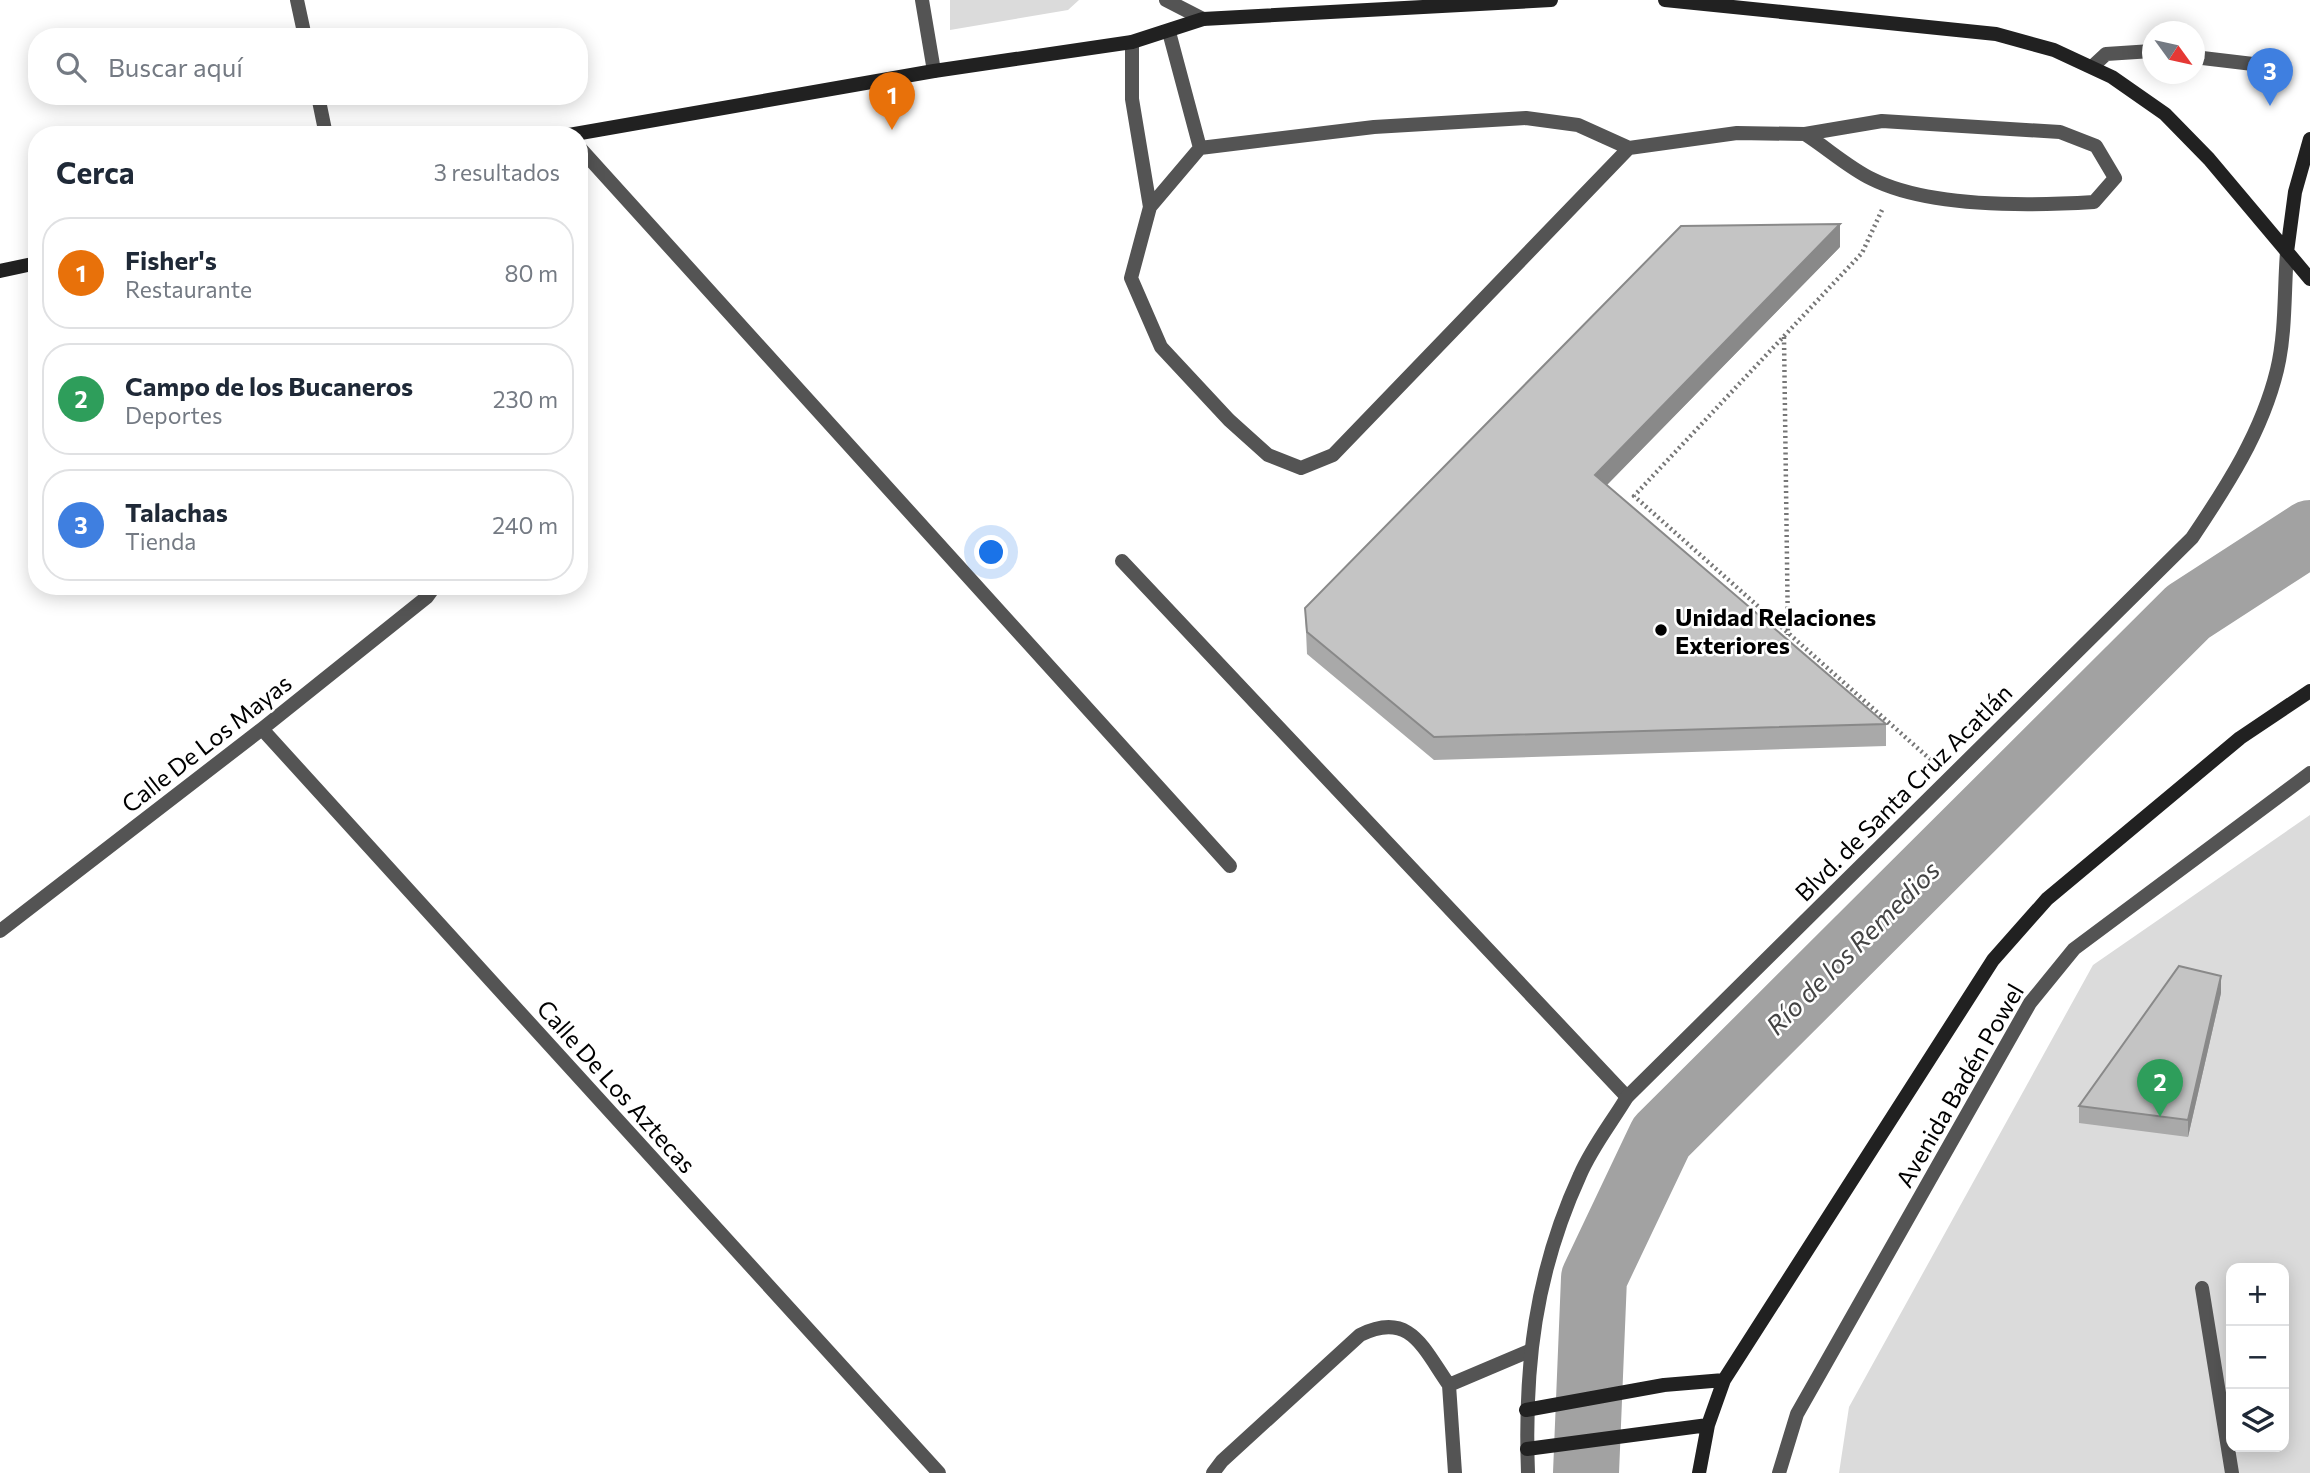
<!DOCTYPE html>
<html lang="es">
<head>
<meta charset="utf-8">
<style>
	:root { --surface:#fff; --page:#f2f2f3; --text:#1f2937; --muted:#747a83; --line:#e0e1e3; --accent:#7c3aed }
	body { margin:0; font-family:Commissioner,sans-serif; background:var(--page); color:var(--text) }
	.controls { position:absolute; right:21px; bottom:21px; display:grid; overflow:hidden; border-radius:14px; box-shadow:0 4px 18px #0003 }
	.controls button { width:63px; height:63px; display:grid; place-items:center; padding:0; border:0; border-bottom:2px solid var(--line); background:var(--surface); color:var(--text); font:35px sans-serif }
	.compass { position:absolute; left:2142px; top:21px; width:63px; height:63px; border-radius:50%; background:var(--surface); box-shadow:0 4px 18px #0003; rotate:123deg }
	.you { position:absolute; left:992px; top:553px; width:24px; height:24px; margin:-18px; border:5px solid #fff; border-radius:50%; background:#1a73e8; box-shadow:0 0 0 10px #1a73e833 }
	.badge { display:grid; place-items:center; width:46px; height:46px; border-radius:50%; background:var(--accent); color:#fff; font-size:23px; font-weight:700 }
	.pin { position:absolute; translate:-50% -58px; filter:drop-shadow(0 2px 4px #0008) }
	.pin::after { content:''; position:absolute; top:37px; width:24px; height:21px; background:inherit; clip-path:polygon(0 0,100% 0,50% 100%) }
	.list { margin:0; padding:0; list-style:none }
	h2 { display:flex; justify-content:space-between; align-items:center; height:91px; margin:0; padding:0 28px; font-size:30px }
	h2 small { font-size:23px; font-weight:400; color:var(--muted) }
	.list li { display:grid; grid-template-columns:46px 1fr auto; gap:21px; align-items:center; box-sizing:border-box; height:112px; margin:0 14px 14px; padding:0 14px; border:2px solid var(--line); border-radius:28px }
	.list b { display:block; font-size:26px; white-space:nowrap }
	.list p { margin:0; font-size:23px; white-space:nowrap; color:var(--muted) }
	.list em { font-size:23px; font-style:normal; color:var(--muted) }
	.icon { flex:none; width:38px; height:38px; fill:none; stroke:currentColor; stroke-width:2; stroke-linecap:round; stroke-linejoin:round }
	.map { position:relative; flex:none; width:2310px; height:1473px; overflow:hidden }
	.search { position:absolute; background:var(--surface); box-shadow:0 4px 18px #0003; left:28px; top:28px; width:560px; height:77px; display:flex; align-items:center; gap:18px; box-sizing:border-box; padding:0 24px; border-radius:28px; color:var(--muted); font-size:26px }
	.panel { position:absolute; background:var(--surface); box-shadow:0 4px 18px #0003; left:28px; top:126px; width:560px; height:469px; border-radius:28px }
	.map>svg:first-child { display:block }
</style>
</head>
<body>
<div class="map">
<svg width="2310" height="1473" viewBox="0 0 2310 1473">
	<rect width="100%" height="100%" fill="#fff"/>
	<path fill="#dbdbdb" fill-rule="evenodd" d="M950,0H1079L1068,10L950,30Z
		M2310,815V1473H1839L1849,1407L2093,965ZM2231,1268H2284V1447H2231Z"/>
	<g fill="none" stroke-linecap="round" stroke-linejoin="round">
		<path stroke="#a2a2a2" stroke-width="66" d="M1586,1473L1594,1278L1661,1137L2188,612L2310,533"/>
		<path stroke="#767676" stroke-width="4.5" stroke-dasharray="2 3.5" stroke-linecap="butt" d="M1882,210L1862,253L1634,496L1931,760
			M1784,337L1788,635"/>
		<path stroke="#545454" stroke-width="14" d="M1169,32L1200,148
			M1132,42V99L1150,207
			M2194,57L2253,64
			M2092,67L2106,54L2152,51
			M579,147L1230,866
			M1629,148L1333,455L1301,468L1268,455L1229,420L1161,347L1131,278L1150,207L1200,148L1374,127L1526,118L1578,125L1629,148L1737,133L1805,134L1882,121L2060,132L2096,146L2115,178L2094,202C2029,206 1930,208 1872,179C1849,168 1827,148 1805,134
			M1122,561L1627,1097
			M2202,1288L2232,1473
			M1449,1385L1455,1473
			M1213,1473L1222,1461L1360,1335C1410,1310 1423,1348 1449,1385L1529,1351
			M1779,1473L1797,1414L2030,1003L2074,949L2310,773"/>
		<path stroke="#545454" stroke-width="14" d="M297,0L305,37
			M922,0L934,71
			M1166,0L1203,19
			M318,96L326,135
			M262,729L939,1473
			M0,931L262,729L427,597L435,586
			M1528,1473C1524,1367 1535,1273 1580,1175C1592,1147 1612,1122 1627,1097L2192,538C2227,486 2262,432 2277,370C2286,333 2284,290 2287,252"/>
		<path stroke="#212121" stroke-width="14" d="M1665,0L1996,34L2054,50L2112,77L2165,114L2209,159L2310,279
			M569,135L934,71L1132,42L1203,19L1551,0
			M2287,252L2295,192L2310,139
			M0,271L37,263
			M1526,1410L1664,1385L1724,1380
			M1527,1449L1708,1425
			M1699,1473L1708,1425L1724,1380L1993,960L2047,899L2240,738L2310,691"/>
	</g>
	<path fill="#a9a9a9" d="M1840,247L1607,485L1886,724V746L1434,760L1307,654L1305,608Z
		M2221,993L2188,1137L2079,1123V1106Z"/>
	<path fill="#898989" d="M1840,224V247L1595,497V475Z
		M2221,976V993L2188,1137V1120Z"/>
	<path fill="#c4c4c4" stroke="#898989" stroke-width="2" d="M1840,224L1595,475L1886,724L1434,737L1307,632L1305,608L1681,226Z
		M2179,966L2221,976L2188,1120L2079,1106Z"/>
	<circle fill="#000" stroke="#fff" stroke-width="2.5" cx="1661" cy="630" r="7"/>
	<g text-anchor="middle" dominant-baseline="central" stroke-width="5" stroke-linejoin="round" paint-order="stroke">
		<g font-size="24" font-weight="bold" fill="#000" stroke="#fff" text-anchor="start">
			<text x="1675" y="616">Unidad Relaciones<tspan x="1675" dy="28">Exteriores</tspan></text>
		</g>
		<g font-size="24" fill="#000" stroke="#fff">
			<text transform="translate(206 743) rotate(-38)">Calle De Los Mayas</text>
			<text transform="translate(1903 792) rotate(-45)">Blvd. de Santa Cruz Acatlán</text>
			<text transform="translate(1959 1085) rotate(-60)">Avenida Badén Powel</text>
			<text transform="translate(617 1086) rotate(48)">Calle De Los Aztecas</text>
		</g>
		<g font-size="26" font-style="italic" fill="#434343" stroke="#fff">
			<text transform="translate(1852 947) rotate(-45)">Río de los Remedios</text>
		</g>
	</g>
</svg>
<div class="controls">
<button>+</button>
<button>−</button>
<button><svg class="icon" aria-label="layers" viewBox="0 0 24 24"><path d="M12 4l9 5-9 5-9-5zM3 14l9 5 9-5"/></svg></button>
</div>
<svg class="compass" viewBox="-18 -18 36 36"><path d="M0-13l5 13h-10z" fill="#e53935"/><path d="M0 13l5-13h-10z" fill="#747a83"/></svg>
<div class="you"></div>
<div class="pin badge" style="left:892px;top:130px;background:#e8710a">1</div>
<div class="pin badge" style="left:2160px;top:1117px;background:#2e9e5b">2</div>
<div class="pin badge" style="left:2270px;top:106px;background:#3f7fe0">3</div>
<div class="search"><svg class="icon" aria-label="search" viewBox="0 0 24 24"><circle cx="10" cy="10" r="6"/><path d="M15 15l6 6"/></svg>Buscar aquí</div>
<section class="panel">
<h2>Cerca<small>3 resultados</small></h2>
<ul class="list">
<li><span class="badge" style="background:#e8710a">1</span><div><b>Fisher's</b><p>Restaurante</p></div><em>80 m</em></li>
<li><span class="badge" style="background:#2e9e5b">2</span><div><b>Campo de los Bucaneros</b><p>Deportes</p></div><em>230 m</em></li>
<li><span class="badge" style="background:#3f7fe0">3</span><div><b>Talachas</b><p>Tienda</p></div><em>240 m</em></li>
</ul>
</section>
</div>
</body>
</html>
